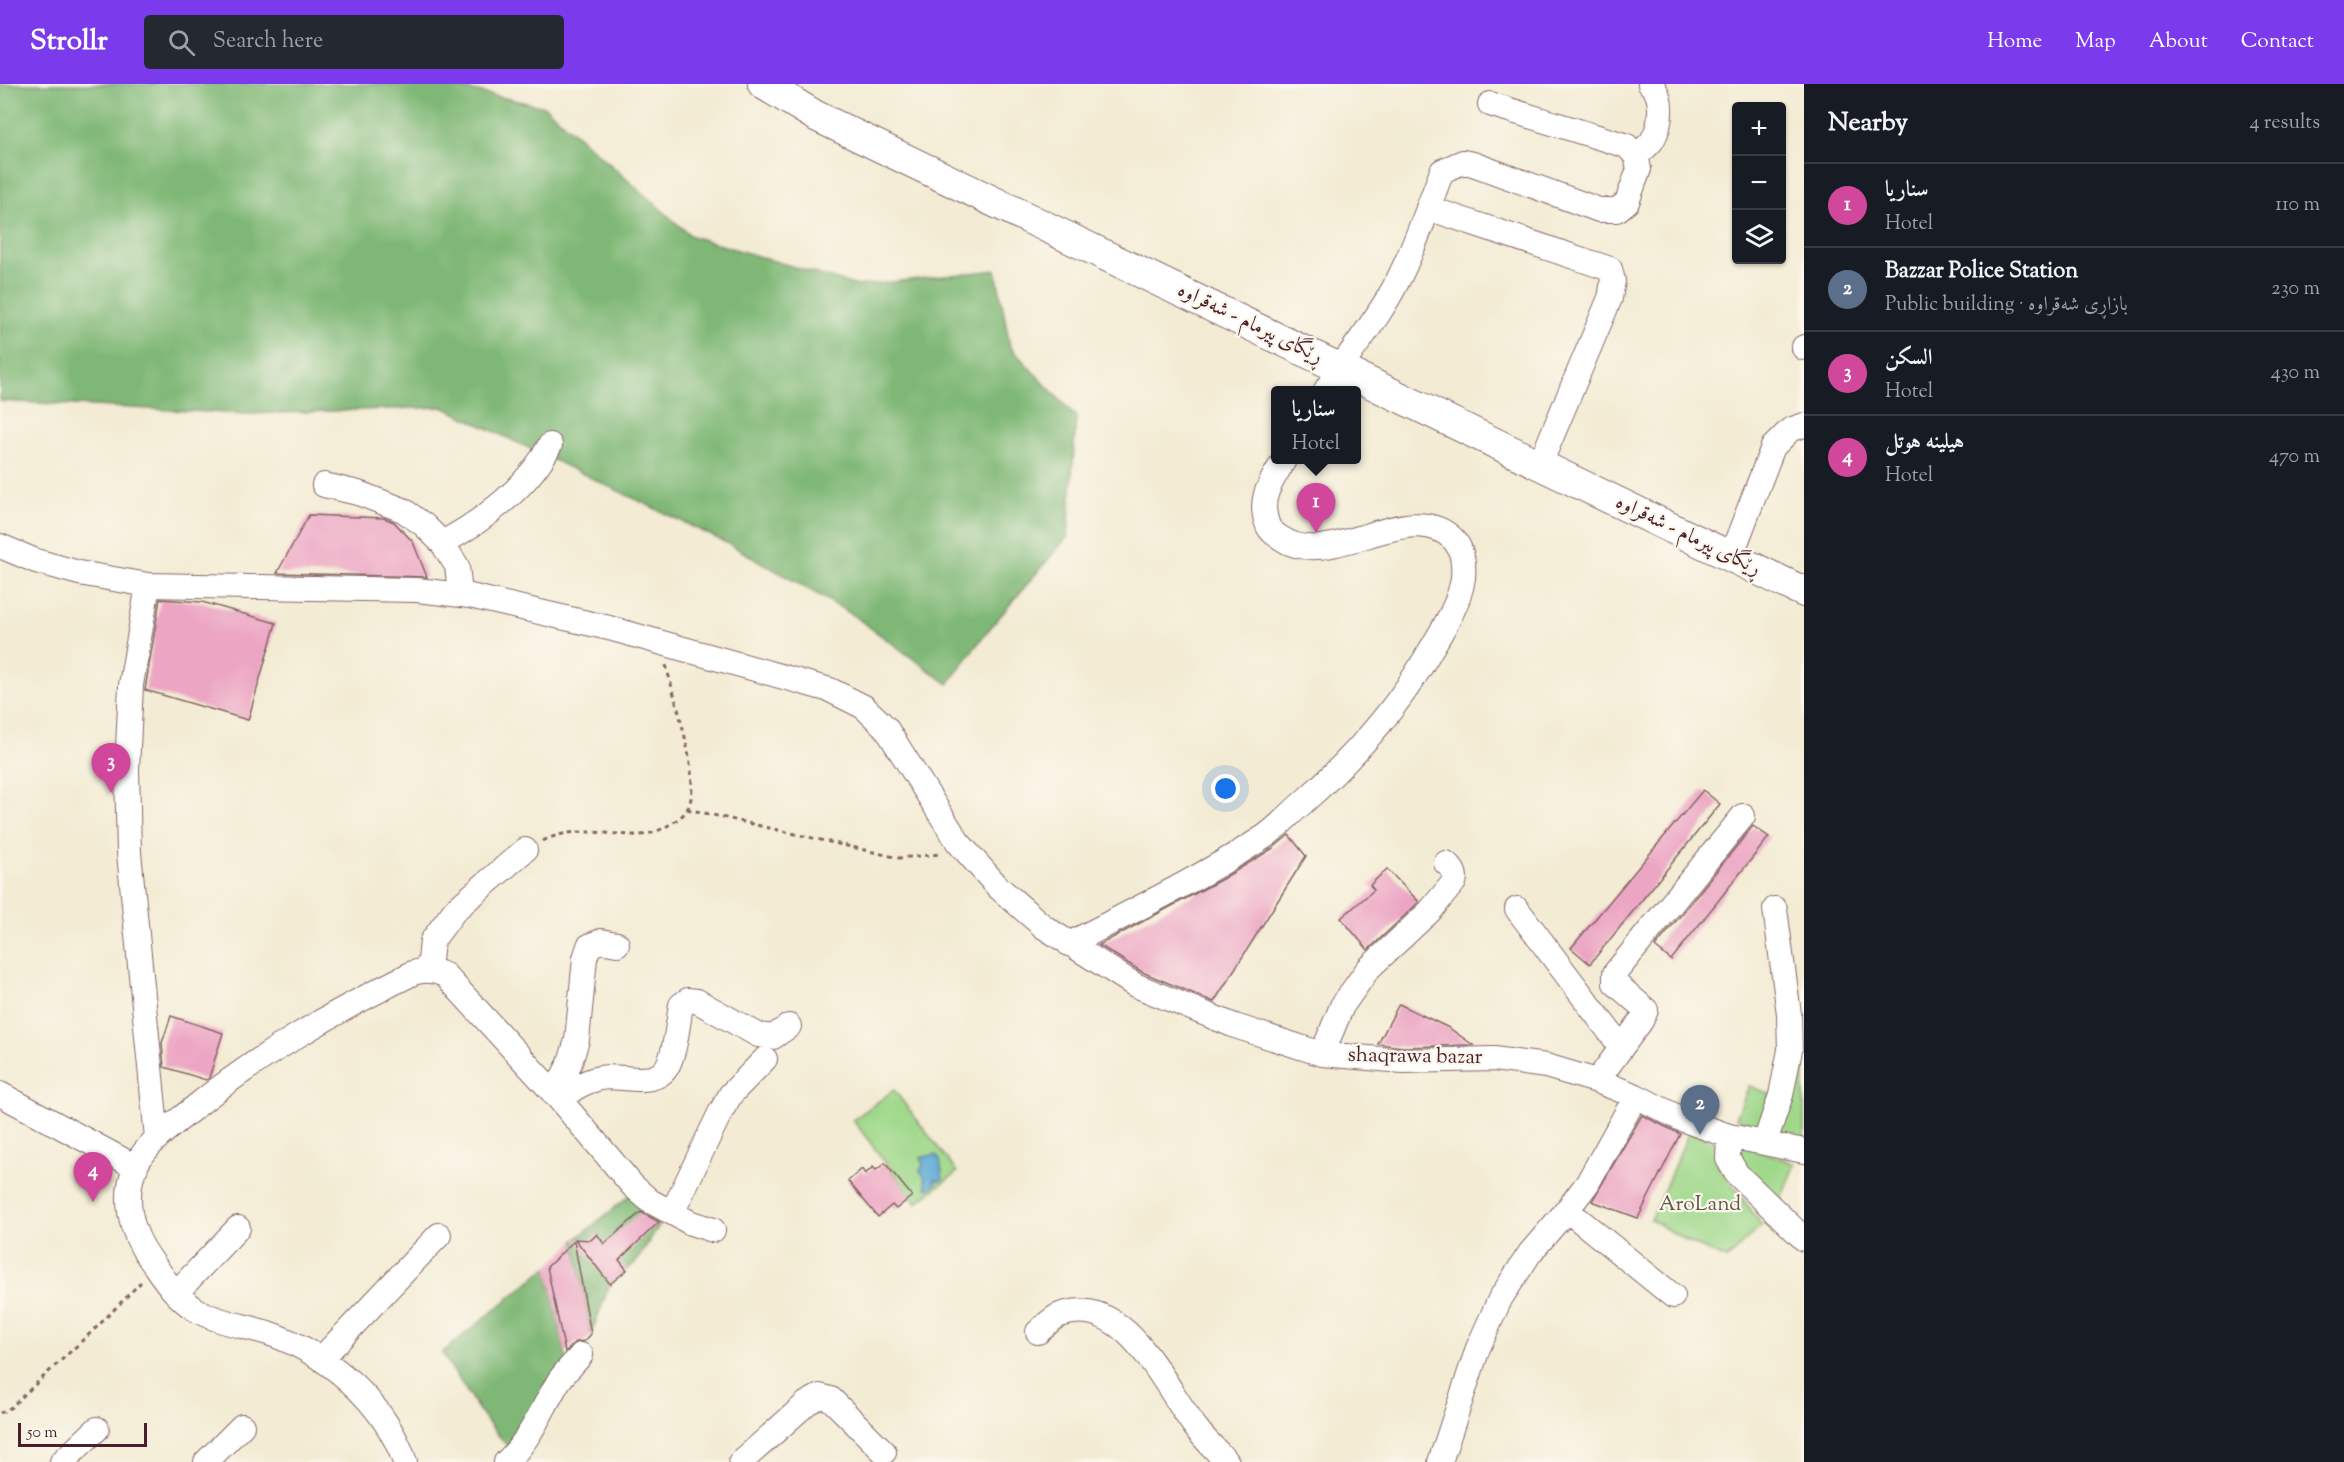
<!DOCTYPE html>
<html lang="en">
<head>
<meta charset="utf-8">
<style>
	:root { --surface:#171b24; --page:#242831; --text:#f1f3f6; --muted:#9ea1a6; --line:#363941; --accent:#7c3aed }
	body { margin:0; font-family:"Sorts Mill Goudy",Amiri,serif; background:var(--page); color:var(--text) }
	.controls { position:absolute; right:18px; top:18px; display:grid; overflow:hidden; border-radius:6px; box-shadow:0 2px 4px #0004 }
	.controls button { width:54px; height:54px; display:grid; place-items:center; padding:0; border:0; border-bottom:2px solid var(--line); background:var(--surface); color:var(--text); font:30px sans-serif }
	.scale { position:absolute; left:18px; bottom:15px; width:129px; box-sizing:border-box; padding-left:6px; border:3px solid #4a1f2b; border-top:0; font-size:16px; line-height:21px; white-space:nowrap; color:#4a1f2b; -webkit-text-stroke:4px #fbf7ec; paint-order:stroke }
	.you { position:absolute; left:1226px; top:705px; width:21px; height:21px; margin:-15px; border:4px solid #fff; border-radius:50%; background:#1a73e8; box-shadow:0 0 0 9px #1a73e833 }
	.badge { display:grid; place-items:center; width:39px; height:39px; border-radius:50%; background:var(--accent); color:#fff; font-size:20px; font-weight:700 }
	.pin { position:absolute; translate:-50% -50px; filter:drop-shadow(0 2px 3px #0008) }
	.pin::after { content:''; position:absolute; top:32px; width:21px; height:18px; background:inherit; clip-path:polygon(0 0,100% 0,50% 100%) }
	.popup { position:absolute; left:1271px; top:302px; width:90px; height:78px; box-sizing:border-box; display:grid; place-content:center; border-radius:6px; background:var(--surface); filter:drop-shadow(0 2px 4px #0005); font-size:20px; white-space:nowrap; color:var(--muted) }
	.popup b { font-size:22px; color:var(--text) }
	.popup::after { content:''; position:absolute; left:50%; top:100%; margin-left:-12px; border:12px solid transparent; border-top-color:var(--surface) }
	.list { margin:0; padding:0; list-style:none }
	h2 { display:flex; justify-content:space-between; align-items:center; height:78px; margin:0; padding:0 24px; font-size:26px }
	h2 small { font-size:20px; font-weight:400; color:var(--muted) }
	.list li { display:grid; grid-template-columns:39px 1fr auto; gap:18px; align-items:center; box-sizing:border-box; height:84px; padding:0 24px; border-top:2px solid var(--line) }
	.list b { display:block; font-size:22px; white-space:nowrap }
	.list p { margin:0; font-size:20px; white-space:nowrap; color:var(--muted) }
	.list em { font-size:20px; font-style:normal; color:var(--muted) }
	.icon { flex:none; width:33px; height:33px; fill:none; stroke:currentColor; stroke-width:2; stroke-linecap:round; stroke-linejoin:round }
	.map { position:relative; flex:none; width:1804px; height:1378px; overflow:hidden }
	header { display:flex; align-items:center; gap:36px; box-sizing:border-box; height:84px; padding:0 30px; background:var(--accent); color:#fff }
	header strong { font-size:28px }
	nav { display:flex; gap:33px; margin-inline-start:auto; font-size:21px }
	.search { width:420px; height:54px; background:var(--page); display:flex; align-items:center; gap:15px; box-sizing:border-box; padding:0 21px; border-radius:6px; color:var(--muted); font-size:22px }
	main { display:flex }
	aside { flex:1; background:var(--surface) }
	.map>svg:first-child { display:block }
</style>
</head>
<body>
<header>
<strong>Strollr</strong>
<div class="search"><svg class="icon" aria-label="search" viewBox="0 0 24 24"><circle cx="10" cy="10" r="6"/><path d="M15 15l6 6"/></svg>Search here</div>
<nav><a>Home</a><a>Map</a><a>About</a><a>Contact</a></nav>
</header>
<main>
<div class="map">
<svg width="1804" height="1378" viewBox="0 0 1804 1378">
	<rect width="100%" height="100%" fill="#fbf7ec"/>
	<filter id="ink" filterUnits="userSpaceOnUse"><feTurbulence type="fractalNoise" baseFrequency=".0167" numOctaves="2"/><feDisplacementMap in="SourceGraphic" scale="12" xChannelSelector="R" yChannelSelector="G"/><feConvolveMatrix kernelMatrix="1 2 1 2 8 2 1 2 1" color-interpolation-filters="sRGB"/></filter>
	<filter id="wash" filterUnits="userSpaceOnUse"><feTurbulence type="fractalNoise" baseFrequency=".008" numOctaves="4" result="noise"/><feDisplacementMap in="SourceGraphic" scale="24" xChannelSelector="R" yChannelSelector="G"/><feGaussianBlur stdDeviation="1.35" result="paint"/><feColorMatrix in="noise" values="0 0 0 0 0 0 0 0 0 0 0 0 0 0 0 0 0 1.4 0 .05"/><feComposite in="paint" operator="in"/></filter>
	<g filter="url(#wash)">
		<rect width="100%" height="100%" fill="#f3ebd3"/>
		<path fill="#9fd88a" stroke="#747c5a" stroke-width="1.5" d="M1804,978V1059L1736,1034L1749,1002L1789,1017Z
			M894,1006L957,1088L916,1119L853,1036Z
			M1689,1048L1723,1061L1717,1080L1762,1141L1727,1175L1689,1158L1651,1136Z
			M1739,1058L1795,1080L1778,1121L1742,1079Z"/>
		<path fill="#7fb876" stroke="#646c50" stroke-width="1.5" d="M0,0H442L545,23L691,152L857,202L996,186L1010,263L1076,333L1068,452L985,550L948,600L850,529L731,461L443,323L247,330L0,317Z
			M635,1107L663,1135L636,1178L610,1200L591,1250L574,1157Z
			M547,1183L567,1277L508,1363L482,1331L442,1269Z"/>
		<path fill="#5ba9d5" stroke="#526480" stroke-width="1.5" d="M936,1071L940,1076L943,1094L941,1097L934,1095L936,1100L929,1105L926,1104L924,1092L920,1087L923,1080L921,1073Z"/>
		<g id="blocks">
			<path fill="#eca5c3" d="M309,431L384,434L394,438L413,458L427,493L277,489Z
				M160,515L202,518L276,539L248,636L145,606Z
				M1703,706L1720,720L1590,880L1571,864Z
				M1753,742L1769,753L1671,876L1655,863Z
				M1289,751L1306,772L1214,918L1142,888L1099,861L1224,794L1272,765Z
				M1387,785L1419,818L1368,866L1341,834L1374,806L1370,801Z
				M1399,920L1449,944L1473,961L1403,963L1378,960Z
				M171,932L223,949L209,994L206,996L164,983L162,959Z
				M1642,1031L1680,1050L1638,1134L1592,1117Z
				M885,1079L912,1112L896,1125L892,1121L878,1133L848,1097L862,1085L865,1090L873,1083L876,1086Z
				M641,1128L659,1138L619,1176L627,1186L610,1200L575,1155L591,1156L597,1150L604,1160Z
				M574,1157L591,1250L585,1257L576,1258L565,1268L547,1183Z"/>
		</g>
	</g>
	<g filter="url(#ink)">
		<use href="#blocks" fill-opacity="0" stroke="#856666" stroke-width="1.5"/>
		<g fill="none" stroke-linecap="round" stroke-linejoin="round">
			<g stroke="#856666" stroke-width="26">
				<path id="minor" d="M1636,72C1641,67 1650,61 1653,55C1662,39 1664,12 1650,0
					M1428,124L1610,185L1613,197L1610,214L1540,380
					M1804,263V264
					M1326,306C1348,269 1377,238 1397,198C1415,163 1428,124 1442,87L1463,78L1473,80L1599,126H1617L1627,118L1639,85L1636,72L1627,62L1490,20
					M324,401L358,409L403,426L424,441L442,459L457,482L460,510
					M442,459C482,438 529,402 550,361
					M0,462L36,477L79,489L148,501L417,506L470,512L609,544L830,606L864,623L886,644L958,758L998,803L1044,843L1135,901L1235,942L1322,970L1403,977L1494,975L1546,982L1597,997L1636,1012L1681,1035L1729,1052L1804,1067
					M1731,472L1773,363L1790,346L1804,341
					M148,501L131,601L127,685L129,769L157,1054
					M1517,825L1621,963
					M1069,860C1135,826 1202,793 1264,753C1276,745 1287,733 1298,723C1346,681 1395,628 1427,572C1441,548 1459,522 1463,494C1464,482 1463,466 1454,456C1411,410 1329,489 1281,454C1275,450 1271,448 1268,442C1257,415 1271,398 1284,376
					M429,886L432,857L455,826L525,766
					M1322,970L1342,922L1368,885L1430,827L1454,798C1457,790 1452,784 1446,779
					M1597,997L1641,937L1646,926L1615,899V889L1743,732
					M0,1010L136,1083
					M554,1010L570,979L577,956L585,874L589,862L601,857L617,860
					M560,1016C572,1005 583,998 600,994C618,990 648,1002 663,988C675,977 678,938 681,921L688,916L697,917L758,951L773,953L789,942
					M1729,1052L1728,1075L1737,1090L1804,1155
					M1765,1058L1781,1011L1790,966L1789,930L1775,825
					M1567,1126L1673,1212
					M673,1127L720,1029L731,1010L765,975
					M176,1209L238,1144
					M1038,1248C1044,1243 1052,1234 1060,1231C1125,1207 1165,1304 1196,1344C1205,1356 1217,1367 1227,1378
					M321,1275L439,1151
					M62,1378L97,1345
					M206,1378L242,1342
					M405,1378C384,1317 327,1269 268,1249C243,1241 218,1239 195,1225C175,1213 163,1193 150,1175C130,1148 122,1113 136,1081C148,1058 170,1043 190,1027C260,970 332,929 413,889C424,885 434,886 445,891L560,1016L633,1102L650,1117L691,1139L713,1146
					M506,1378C530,1356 541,1327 557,1300C563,1289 574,1280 581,1271
					M741,1378L807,1319L820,1312L831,1315L884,1368
					M1440,1378L1478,1264L1500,1215L1530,1169L1567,1126L1587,1100L1636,1012"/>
			</g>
			<g stroke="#856666" stroke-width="32">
				<path id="major" d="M763,0L816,32L1804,508"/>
			</g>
			<path stroke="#856666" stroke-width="3" stroke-dasharray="4.5 4.5" stroke-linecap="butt" d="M687,725L899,774L941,770
				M543,757C571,742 603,750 633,751C645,752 657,748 667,742C674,738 684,732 688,724C702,696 674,614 666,581
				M0,1329L10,1324L99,1241L141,1198"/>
			<use href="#minor" stroke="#fff" stroke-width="24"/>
			<use href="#major" stroke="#fff" stroke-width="30"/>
		</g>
	</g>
	<g text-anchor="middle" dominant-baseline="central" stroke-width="4.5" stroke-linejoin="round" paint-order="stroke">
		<g font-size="21" fill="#4a1f2b" stroke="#fbf7ec">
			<text transform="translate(1250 240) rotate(26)">ڕێگای پیرمام - شەقراوە</text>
			<text transform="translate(1688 452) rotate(26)">ڕێگای پیرمام - شەقراوە</text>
			<text transform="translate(1415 973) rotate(1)">shaqrawa bazar</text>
		</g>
		<g font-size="21" fill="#645648" stroke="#fbf7ec">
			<text x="1700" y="1121">AroLand</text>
		</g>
	</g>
</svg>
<div class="controls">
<button>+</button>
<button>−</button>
<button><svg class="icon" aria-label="layers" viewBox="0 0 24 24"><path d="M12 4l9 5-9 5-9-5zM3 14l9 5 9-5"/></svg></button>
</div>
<div class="scale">50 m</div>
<div class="you"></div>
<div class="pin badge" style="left:1316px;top:449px;background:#d1479c">1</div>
<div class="popup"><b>سناريا</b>Hotel</div>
<div class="pin badge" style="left:1700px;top:1051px;background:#5c6f8a">2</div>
<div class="pin badge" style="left:111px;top:709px;background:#d1479c">3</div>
<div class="pin badge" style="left:93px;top:1118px;background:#d1479c">4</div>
</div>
<aside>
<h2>Nearby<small>4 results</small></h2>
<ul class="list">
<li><span class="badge" style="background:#d1479c">1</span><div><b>سناريا</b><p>Hotel</p></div><em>110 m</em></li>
<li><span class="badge" style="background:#5c6f8a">2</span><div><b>Bazzar Police Station</b><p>Public building · بازاڕی شەقراوە</p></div><em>230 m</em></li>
<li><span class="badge" style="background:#d1479c">3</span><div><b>السكن</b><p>Hotel</p></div><em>430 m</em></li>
<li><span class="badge" style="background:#d1479c">4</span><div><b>هيلينه هوتل</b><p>Hotel</p></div><em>470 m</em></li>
</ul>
</aside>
</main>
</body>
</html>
